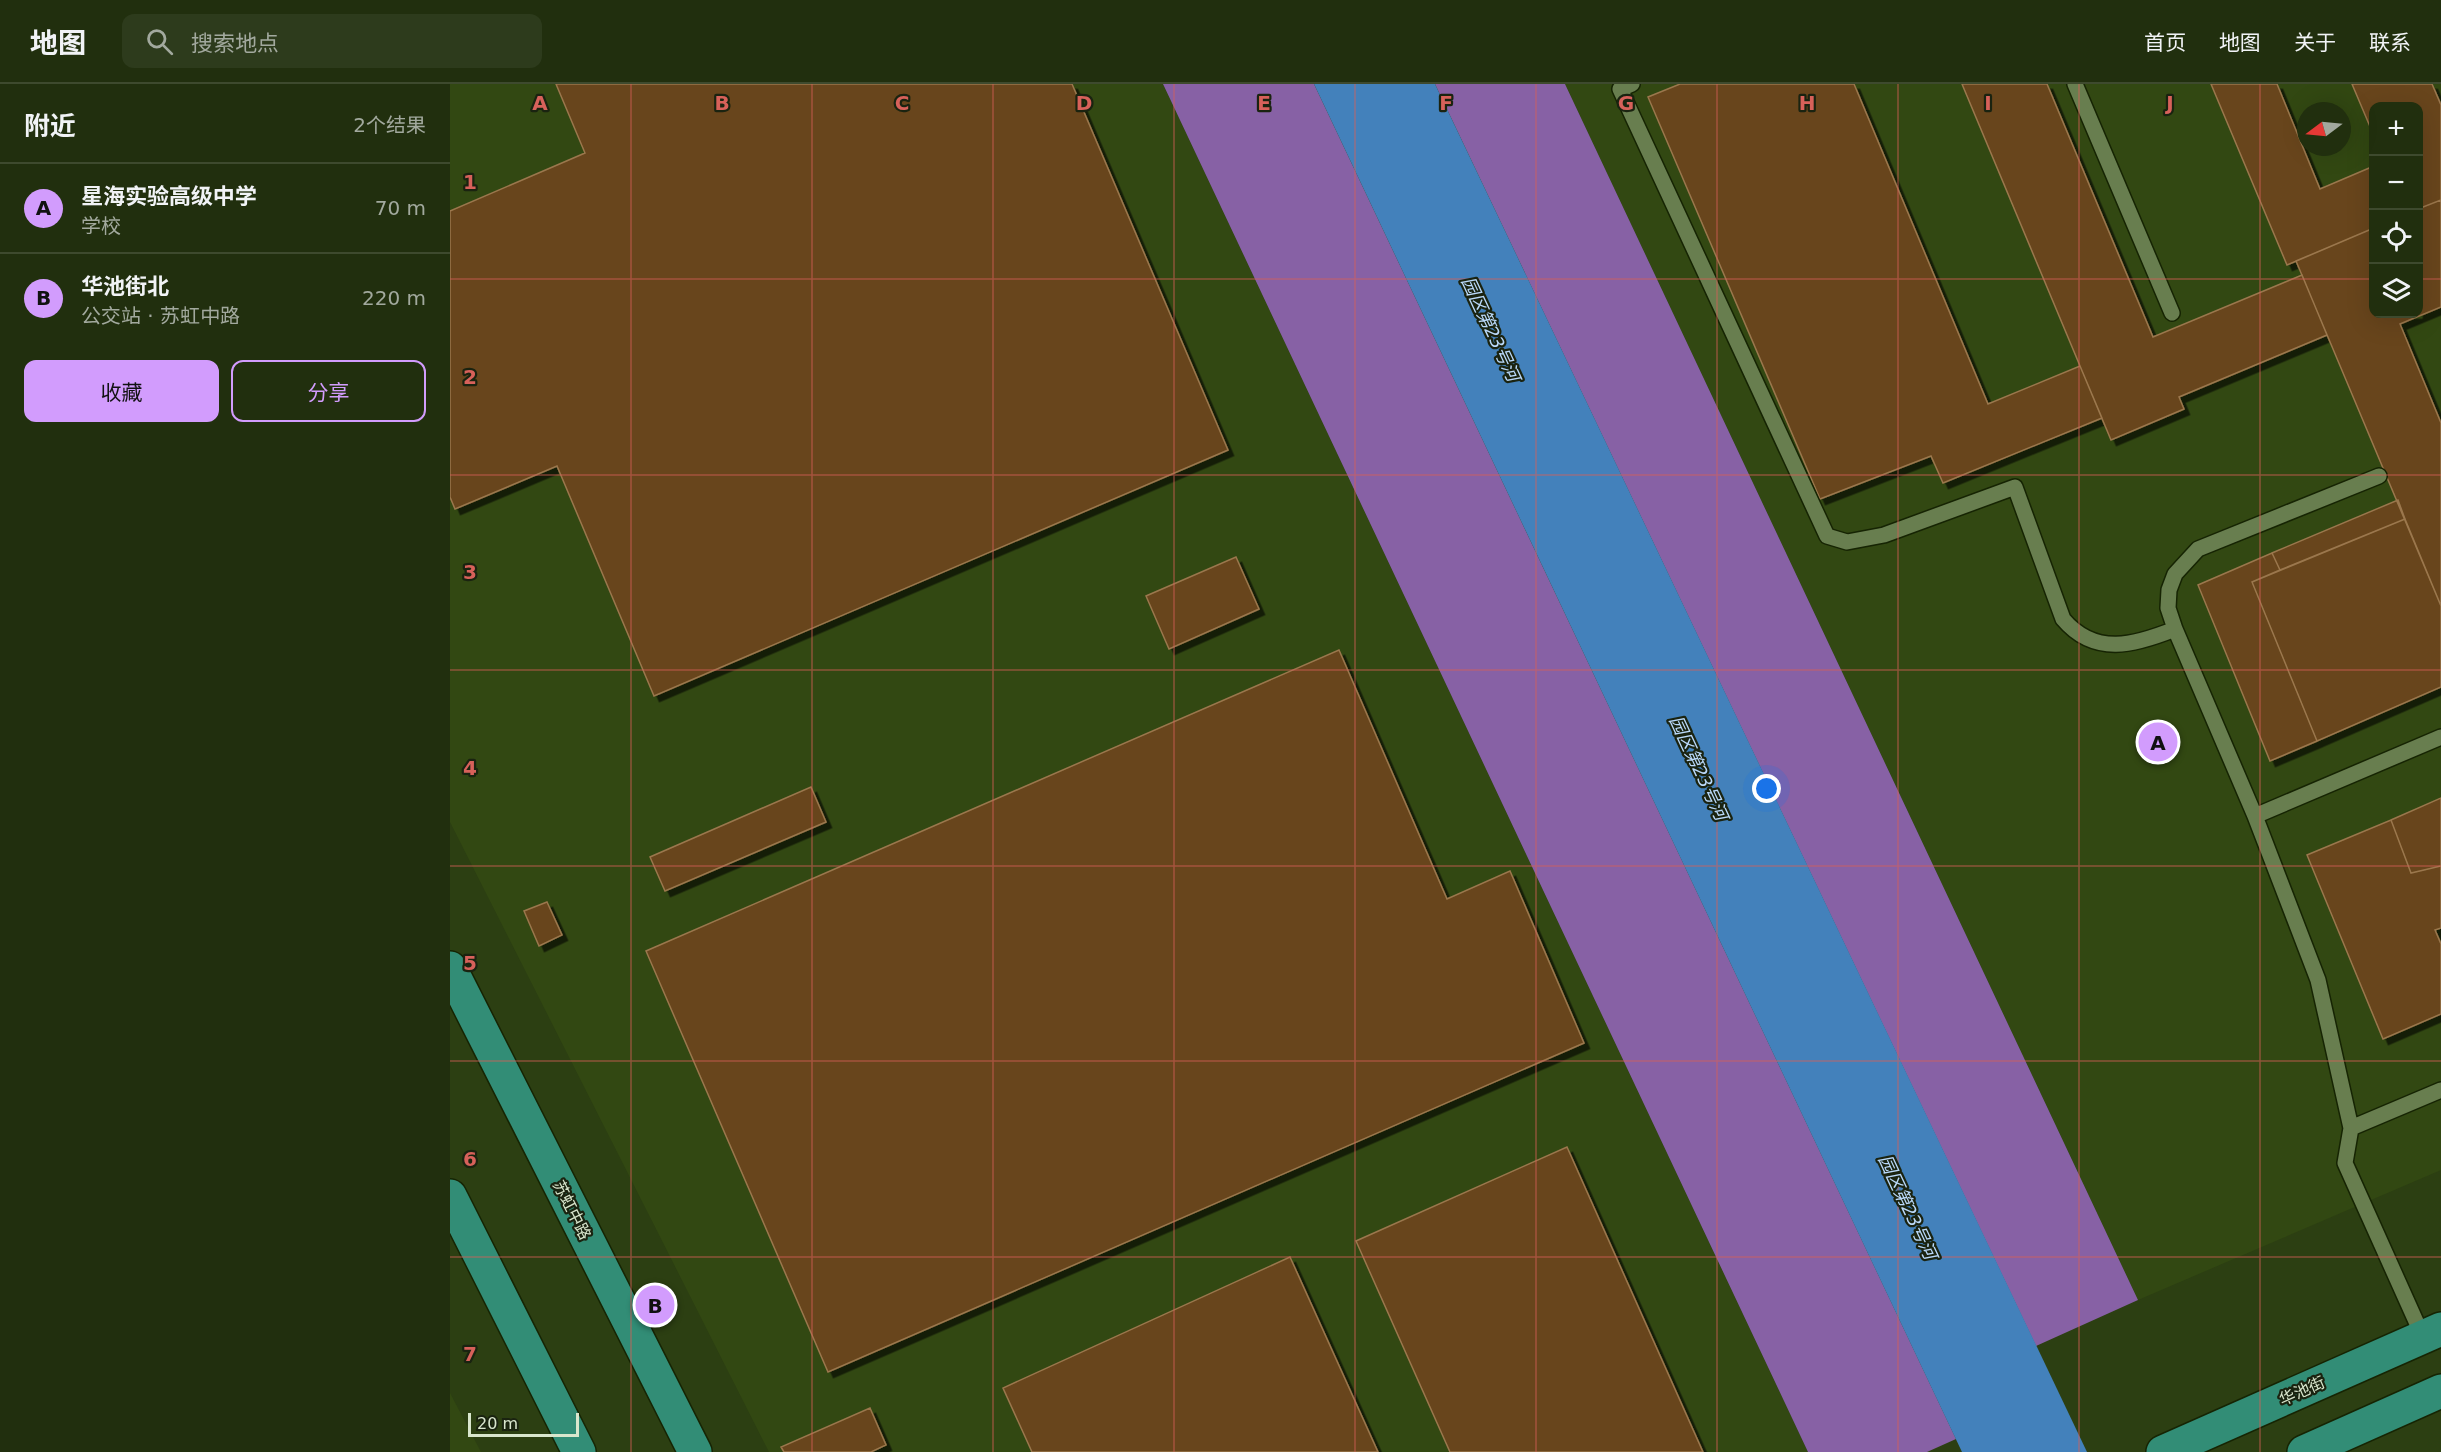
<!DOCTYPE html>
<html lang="zh">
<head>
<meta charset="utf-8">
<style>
	:root { --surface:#212f0e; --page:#2d3b1c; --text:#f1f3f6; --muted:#a2a99e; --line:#3e4a2e; --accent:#d29cfd }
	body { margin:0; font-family:"DejaVu Sans","Noto Sans SC",sans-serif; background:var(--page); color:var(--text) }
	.controls { position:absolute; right:18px; top:18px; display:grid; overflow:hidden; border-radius:12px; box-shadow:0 6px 24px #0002 }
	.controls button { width:54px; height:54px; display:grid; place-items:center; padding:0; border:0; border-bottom:2px solid var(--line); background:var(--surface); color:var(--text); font:30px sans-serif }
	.compass { position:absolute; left:1847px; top:18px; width:54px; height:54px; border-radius:50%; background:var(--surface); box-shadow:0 6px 24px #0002; rotate:254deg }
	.scale { position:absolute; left:18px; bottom:15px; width:111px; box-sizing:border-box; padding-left:6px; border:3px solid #d9e6cd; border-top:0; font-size:16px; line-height:21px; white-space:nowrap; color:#d9e6cd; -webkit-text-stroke:4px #1a2310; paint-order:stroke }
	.you { position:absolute; left:1317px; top:705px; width:21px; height:21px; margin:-15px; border:4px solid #fff; border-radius:50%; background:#1a73e8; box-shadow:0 0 0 9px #1a73e833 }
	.badge { display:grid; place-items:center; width:39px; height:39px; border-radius:50%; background:var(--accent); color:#111; font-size:20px; font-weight:700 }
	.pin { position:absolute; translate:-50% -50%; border:3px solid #fff; box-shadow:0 2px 6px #0006 }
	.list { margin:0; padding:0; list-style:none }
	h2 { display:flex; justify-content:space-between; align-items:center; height:78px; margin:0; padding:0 24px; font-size:26px }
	h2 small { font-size:20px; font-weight:400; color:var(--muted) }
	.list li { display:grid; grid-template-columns:39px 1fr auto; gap:18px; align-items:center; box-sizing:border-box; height:90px; padding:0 24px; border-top:2px solid var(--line) }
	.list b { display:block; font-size:22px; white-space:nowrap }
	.list p { margin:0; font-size:20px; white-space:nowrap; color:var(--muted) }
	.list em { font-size:20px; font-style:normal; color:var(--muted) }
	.actions { display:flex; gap:12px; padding:18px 24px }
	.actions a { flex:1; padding:14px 0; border:2px solid var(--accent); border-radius:12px; text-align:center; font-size:21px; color:var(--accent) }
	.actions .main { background:var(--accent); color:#111 }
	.icon { flex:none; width:33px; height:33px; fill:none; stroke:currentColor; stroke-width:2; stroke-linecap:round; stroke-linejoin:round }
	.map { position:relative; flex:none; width:1991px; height:1368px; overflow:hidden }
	header { display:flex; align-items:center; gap:36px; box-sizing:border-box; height:84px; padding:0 30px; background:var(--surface); border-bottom:2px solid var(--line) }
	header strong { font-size:28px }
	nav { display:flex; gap:33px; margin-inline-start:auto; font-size:21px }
	.search { width:420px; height:54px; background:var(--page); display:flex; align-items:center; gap:15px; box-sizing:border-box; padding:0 21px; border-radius:12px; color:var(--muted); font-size:22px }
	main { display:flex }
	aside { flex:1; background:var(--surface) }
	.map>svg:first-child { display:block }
</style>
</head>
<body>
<header>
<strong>地图</strong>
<div class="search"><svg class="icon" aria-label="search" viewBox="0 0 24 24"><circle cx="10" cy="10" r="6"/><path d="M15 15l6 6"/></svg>搜索地点</div>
<nav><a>首页</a><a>地图</a><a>关于</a><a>联系</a></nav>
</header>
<main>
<aside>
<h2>附近<small>2个结果</small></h2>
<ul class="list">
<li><span class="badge">A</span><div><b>星海实验高级中学</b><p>学校</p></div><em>70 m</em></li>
<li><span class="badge">B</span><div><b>华池街北</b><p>公交站 · 苏虹中路</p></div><em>220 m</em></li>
</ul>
<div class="actions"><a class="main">收藏</a><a>分享</a></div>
</aside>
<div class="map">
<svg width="1991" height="1368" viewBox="0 0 1991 1368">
	<defs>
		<filter id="shadow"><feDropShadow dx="5.5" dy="5.5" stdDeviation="0" flood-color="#0009"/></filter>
	</defs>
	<rect width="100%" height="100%" fill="#2c3f12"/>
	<path fill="#324812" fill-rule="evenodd" d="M0,0H713L1358,1368H319L0,738Z
		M1115,0H1991V1086L1688,1216ZM1924,22H1968V230H1924ZM1856,27H1892V63H1856Z
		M0,1309L31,1368H0Z"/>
	<path fill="#8761a5" d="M713,0H864L1506,1355L1477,1368H1358Z
		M985,0H1115L1688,1216L1586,1262Z"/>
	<path fill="#4381bb" d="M864,0H985L1637,1368H1512Z"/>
	<path fill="#67451b" stroke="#9b774d" stroke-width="1.5" filter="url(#shadow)" d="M106,0H622L778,366L204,612L107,382L5,425L0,413V127L135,69Z
		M1230,0H1404L1538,320L1630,282L1652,334L1493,399L1481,372L1370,415L1198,13Z
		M1512,0H1597L1703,253L1852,191L1877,251L1729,313L1734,325L1661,356Z
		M1761,0H1827L1870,105L1924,82V144L1837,181Z
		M1902,0H1982L1991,21V116L1968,125V22H1924V52Z
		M1991,116V223L1950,240L1991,339V522L1846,177L1924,144V230H1968V125Z
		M1948,416L1955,435L1830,486L1822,469Z
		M1955,435L1991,522V603L1867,657L1802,498Z
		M1822,469L1830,486L1802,498L1867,657L1820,677L1748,501Z
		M786,473L809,525L719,565L696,512Z
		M889,566L997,815L1060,787L1134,959L378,1288L196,867Z
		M361,703L376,738L215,807L200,773Z
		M1991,714V782L1961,789L1941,736Z
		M1941,736L1961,789L1991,782V844L1985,846L1991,860V930L1933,955L1857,771Z
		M97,818L112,851L89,862L74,827Z
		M1117,1063L1253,1368H1000L906,1157Z
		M840,1173L928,1368H582L553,1304Z
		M420,1324L436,1361L421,1368H334L331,1363Z"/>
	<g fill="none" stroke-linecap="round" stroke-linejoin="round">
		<g stroke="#162403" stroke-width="18">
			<path id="service" d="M1182,0L1170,5L1377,452L1397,458L1434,451L1565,403L1613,535C1645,573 1685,561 1725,545
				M1625,0L1722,229
				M1805,732L1725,545L1718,524L1719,506L1725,490L1748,465L1929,392
				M1901,1044L1991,1006
				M1973,1253L1895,1079L1901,1044L1868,896L1805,732L1991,653"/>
		</g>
		<g stroke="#162403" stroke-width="36">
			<path id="primary" d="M0,884L245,1368
				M0,1112L129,1368
				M1713,1368L1991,1245
				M1854,1368L1991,1307"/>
		</g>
		<use href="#service" stroke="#687e4f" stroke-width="15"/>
		<use href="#primary" stroke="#328d76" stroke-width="33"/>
	</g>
	<path fill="none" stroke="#d7615a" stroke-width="1.5" stroke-opacity="0.55" d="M181,0V1368M362,0V1368M543,0V1368M724,0V1368M905,0V1368M1086,0V1368M1267,0V1368M1448,0V1368M1629,0V1368M1810,0V1368M0,195H1924M1968,195H1991M0,391H1991M0,586H1991M0,782H1991M0,977H1991M0,1173H1991"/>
	<g text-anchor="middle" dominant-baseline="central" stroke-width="4.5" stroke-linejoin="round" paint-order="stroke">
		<g font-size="16" fill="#d9e6cd" stroke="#1a2310">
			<text transform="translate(122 1126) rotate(63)">苏虹中路</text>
			<text transform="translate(1852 1307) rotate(-24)">华池街</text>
		</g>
		<g font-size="18" font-style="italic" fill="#bad9fa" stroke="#1a2310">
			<text transform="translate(1041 245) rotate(65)">园区第23号河</text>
			<text transform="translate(1249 684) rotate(65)">园区第23号河</text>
			<text transform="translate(1458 1123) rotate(65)">园区第23号河</text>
		</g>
	</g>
	<g font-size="20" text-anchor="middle" font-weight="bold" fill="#d7615a" stroke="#1a2310" stroke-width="4.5" stroke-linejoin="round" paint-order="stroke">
		<text x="90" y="26">A</text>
		<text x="272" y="26">B</text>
		<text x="452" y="26">C</text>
		<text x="634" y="26">D</text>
		<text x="814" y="26">E</text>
		<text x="996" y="26">F</text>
		<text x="1176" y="26">G</text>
		<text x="1357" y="26">H</text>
		<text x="1538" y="26">I</text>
		<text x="1720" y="26">J</text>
		<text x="20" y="105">1</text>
		<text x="20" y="300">2</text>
		<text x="20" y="495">3</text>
		<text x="20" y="691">4</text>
		<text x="20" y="886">5</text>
		<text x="20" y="1082">6</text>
		<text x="20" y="1277">7</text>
	</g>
</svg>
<div class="controls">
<button>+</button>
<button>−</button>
<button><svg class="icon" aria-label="locate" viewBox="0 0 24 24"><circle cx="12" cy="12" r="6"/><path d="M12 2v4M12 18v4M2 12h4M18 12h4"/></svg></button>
<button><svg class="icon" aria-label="layers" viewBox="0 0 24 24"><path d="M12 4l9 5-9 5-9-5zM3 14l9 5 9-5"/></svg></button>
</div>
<svg class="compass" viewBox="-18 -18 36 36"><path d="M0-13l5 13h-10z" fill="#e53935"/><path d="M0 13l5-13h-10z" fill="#a2a99e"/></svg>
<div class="scale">20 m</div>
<div class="you"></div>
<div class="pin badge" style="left:1708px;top:658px">A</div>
<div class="pin badge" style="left:205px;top:1221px">B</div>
</div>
</main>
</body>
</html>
